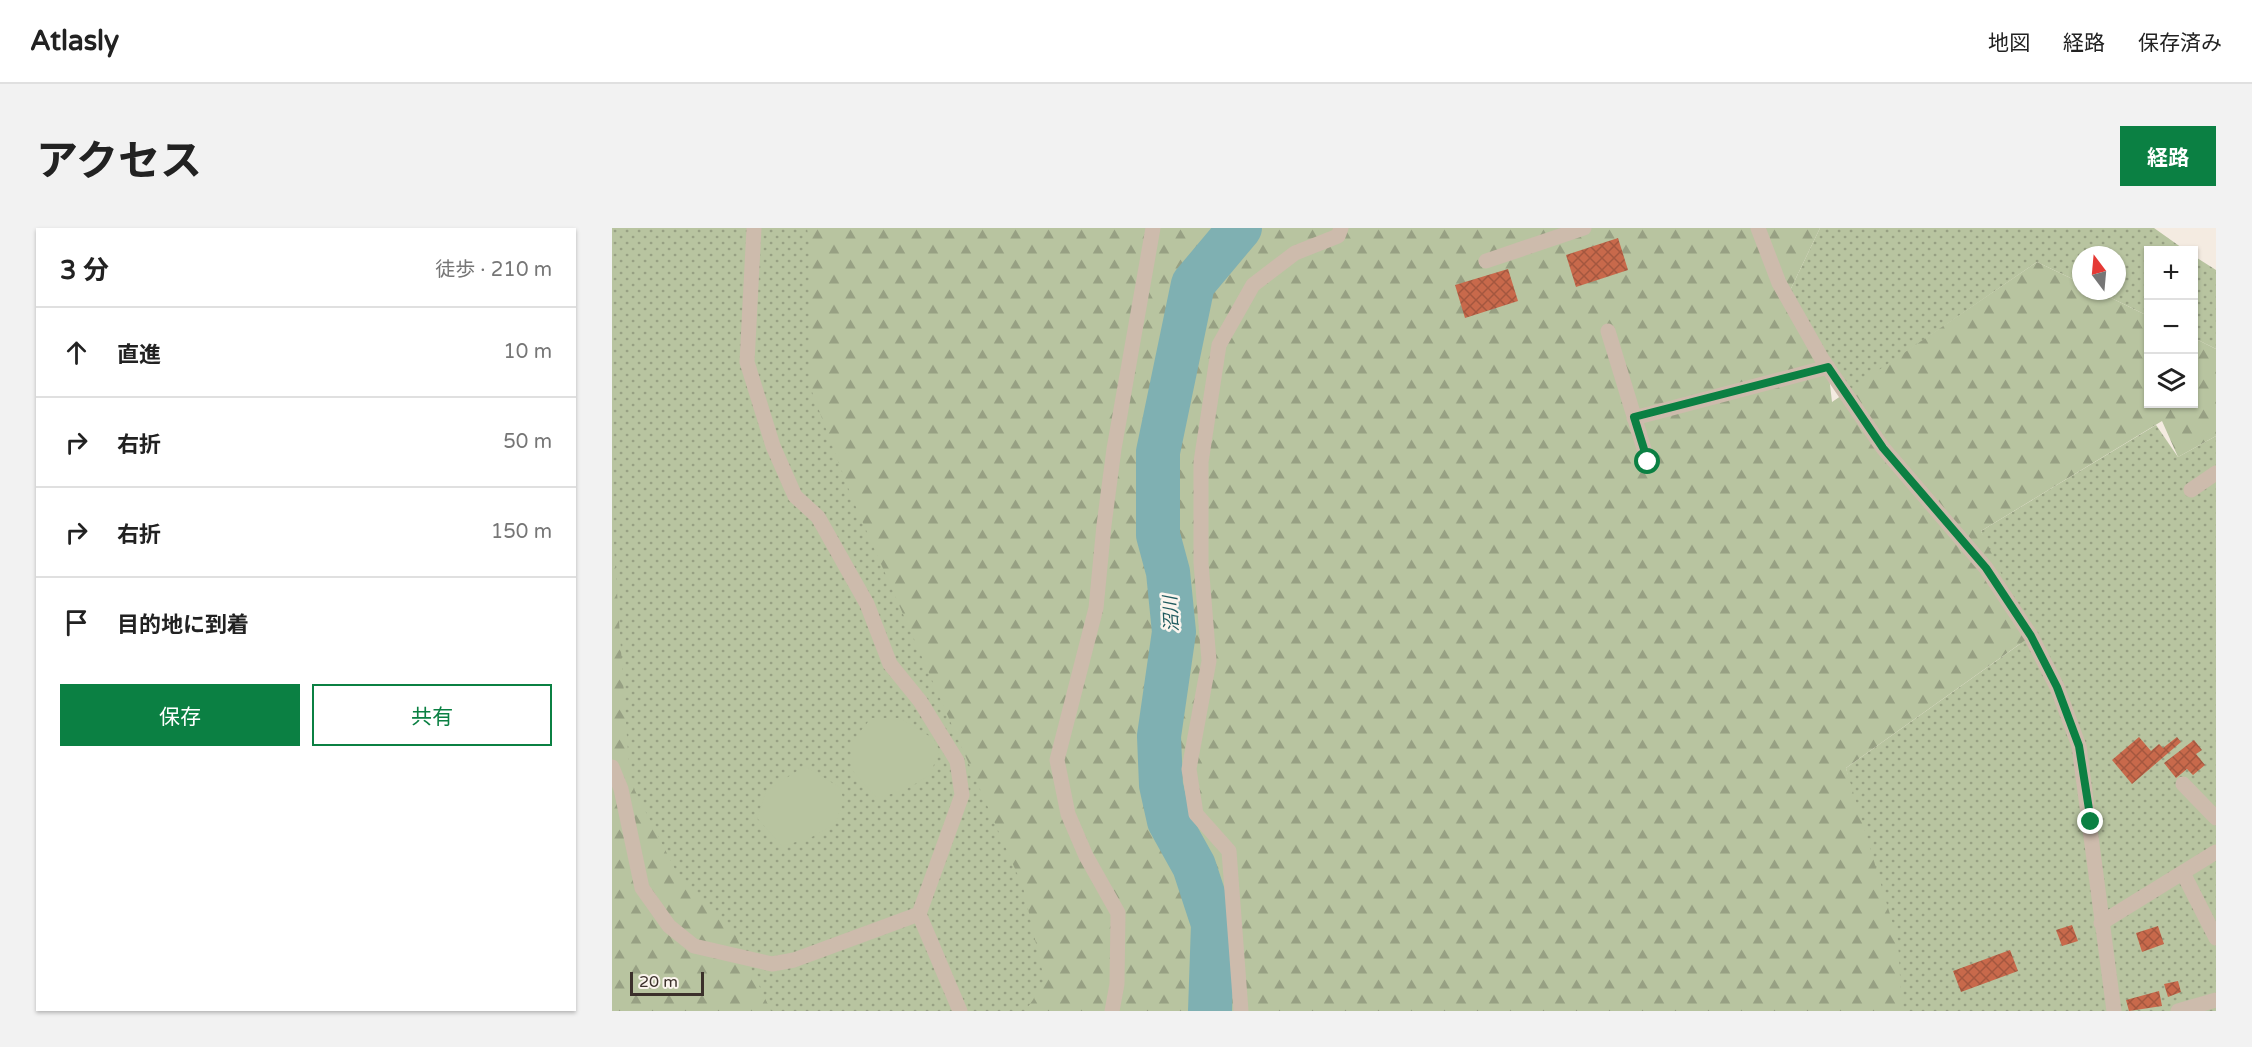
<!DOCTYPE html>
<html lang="ja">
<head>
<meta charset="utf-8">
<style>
	:root { --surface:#fff; --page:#f2f2f2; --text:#222; --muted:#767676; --line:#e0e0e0; --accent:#0b8043 }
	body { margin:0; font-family:"Varela Round","Noto Sans JP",sans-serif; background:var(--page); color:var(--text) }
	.controls { position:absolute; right:18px; top:18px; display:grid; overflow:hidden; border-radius:0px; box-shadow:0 2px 4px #0004 }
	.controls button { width:54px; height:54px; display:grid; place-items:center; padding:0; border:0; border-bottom:2px solid var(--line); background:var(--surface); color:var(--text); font:30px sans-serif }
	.compass { position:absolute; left:1460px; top:18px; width:54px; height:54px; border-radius:50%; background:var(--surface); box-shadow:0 2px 4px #0004; rotate:344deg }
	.scale { position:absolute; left:18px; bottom:15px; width:74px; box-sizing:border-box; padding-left:6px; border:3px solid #3b302b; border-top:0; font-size:16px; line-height:21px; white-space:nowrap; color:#3b302b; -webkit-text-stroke:4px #fbf5ee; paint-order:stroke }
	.stop { position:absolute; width:18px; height:18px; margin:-14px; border:4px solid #0b8043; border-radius:50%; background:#fff }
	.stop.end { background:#0b8043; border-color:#fff; box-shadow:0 2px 6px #0008 }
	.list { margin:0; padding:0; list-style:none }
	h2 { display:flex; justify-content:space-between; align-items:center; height:78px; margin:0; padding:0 24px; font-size:26px }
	h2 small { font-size:20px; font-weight:400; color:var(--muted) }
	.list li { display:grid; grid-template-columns:39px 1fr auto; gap:18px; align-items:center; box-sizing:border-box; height:90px; padding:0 24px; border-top:2px solid var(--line) }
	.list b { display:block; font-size:22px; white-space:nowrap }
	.list em { font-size:20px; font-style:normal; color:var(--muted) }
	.actions { display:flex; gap:12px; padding:18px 24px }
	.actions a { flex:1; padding:14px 0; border:2px solid var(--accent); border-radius:0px; text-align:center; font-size:21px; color:var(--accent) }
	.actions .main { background:var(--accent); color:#fff }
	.icon { flex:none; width:33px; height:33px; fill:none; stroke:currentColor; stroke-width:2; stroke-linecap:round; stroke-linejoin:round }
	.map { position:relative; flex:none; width:1604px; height:783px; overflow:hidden; border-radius:0px }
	header { display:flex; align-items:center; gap:36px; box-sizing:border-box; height:84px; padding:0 30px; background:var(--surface); border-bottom:2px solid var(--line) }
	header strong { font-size:28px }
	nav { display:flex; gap:33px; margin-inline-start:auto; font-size:21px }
	.intro { display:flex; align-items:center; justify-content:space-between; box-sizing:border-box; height:144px; padding:0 36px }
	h1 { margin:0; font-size:42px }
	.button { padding:15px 27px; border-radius:0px; background:var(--accent); color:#fff; font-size:21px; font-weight:700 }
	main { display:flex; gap:36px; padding:0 36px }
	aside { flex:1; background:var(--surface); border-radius:0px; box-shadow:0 2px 4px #0004 }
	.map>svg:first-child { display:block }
</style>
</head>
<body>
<header>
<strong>Atlasly</strong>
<nav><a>地図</a><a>経路</a><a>保存済み</a></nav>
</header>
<div class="intro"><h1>アクセス</h1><a class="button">経路</a></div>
<main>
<aside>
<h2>3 分<small>徒歩 · 210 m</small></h2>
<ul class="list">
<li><svg class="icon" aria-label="ahead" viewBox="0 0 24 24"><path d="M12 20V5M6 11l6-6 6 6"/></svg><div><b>直進</b></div><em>10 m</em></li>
<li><svg class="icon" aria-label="right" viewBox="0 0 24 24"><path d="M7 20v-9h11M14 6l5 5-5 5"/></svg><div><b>右折</b></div><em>50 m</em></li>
<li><svg class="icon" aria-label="right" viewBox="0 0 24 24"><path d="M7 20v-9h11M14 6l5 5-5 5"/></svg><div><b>右折</b></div><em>150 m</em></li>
<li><svg class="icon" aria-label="arrive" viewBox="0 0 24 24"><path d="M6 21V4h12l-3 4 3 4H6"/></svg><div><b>目的地に到着</b></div></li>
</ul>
<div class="actions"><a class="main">保存</a><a>共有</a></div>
</aside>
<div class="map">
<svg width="1604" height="783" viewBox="0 0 1604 783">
	<defs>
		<pattern id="grass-dots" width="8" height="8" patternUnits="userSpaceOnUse" patternTransform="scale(1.5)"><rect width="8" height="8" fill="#b8c4a0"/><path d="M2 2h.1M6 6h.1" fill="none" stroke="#97a083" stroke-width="1.8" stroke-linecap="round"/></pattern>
		<pattern id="forest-firs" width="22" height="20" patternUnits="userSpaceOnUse" patternTransform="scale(1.5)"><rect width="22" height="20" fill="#b8c4a0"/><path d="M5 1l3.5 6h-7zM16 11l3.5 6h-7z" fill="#97a083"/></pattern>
		<pattern id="building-cross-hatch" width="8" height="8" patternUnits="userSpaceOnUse" patternTransform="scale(1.5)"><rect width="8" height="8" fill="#c8694b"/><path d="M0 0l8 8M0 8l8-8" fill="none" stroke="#a4573f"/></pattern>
	</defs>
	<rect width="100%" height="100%" fill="#f4ebe1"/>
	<path fill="url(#grass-dots)" d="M0,0H268L440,783H0Z
		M1208,0H1542L1573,22H1536V88L1485,63H1505V27H1469V55L1425,34L1229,169L1172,75Z
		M1582,28L1604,42V121L1582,110Z
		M1544,197L1566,229L1604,208V783H1289L1234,540L1408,416L1369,303Z"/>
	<path fill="url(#forest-firs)" d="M195,0H1208L1172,75L1216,139L1220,174L1425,34L1469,55V63H1485L1536,88V176H1582V110L1604,121V208L1566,229L1550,193L1369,303L1419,408L1234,540L1286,713L1290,783H413L433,755L411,659L240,270L199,161V27Z
		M0,291L18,553L67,649L119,698L159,783H0Z"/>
	<path fill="#b8c4a0" d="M259,490H288L322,511L327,523L318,547L293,562L265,570L240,542V514Z
		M193,538L227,559L232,572L223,596L198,610L170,618L145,590L154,563Z"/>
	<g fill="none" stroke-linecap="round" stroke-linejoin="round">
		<path stroke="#7fb0b2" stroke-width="44" d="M598,783L601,696L582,638L557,593L549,557L547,508L562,404L556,344L546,307V224L581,56L628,0"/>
	</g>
	<path fill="url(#building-cross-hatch)" d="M1006,10L1016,42L964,59L954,27Z
		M896,41L906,73L853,90L843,57Z
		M1527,509L1539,523L1547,516L1551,520L1565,509L1569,514L1520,556L1500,532Z
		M1582,512L1590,522L1584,526L1593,537L1581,547L1575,541L1564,550L1552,535Z
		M1460,697L1466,713L1450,718L1444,702Z
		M1546,698L1552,716L1530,724L1524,705Z
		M1398,722L1406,743L1349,764L1341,743Z
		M1566,753L1569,764L1556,769L1552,756Z
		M1547,763L1550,778L1517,783L1514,772Z"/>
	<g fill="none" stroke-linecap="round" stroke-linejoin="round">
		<path stroke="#cdbbac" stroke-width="15" d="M142,0L135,134L161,218L183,268L206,289L255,376L278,436L308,473L345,533L350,567L307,686
			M1146,0L1167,55L1210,131L1271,220L1374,340L1419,408L1445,459L1467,518L1502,783
			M874,33L972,0
			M996,103L1036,234
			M1022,190L1216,139
			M1579,262L1604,245
			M0,539L9,561L30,660L57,698L82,718L160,736L182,732L307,686L348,783
			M1571,556L1604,590
			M1571,645L1604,710
			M1489,695L1604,624
			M500,783L505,756L506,685L474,628L456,586L445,532L484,380L492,297L502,221L541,0
			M629,783L617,623L584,586L577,541L597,433L589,335V234L607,117L641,57L683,25L726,8L729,0
			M1566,783L1604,772"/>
	</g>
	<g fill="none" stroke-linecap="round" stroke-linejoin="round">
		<path stroke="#0b8043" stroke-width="8" d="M1036,234L1022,189L1216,139L1271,220L1374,340L1419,408L1445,459L1467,518L1479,594"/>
	</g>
	<g text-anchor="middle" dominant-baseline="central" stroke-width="5" stroke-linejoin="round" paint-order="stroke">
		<g font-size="18" font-style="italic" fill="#1f5a5e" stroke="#fbf5ee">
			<text transform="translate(559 386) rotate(-93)">沼川</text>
		</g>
	</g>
</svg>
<div class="controls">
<button>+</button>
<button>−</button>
<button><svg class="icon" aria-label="layers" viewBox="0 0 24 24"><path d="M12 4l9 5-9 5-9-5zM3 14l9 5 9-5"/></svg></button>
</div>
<svg class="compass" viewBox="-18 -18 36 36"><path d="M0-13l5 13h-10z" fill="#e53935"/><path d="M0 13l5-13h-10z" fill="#767676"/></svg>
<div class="scale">20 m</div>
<div class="stop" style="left:1036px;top:234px"></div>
<div class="stop end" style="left:1479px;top:594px"></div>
</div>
</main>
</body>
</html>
